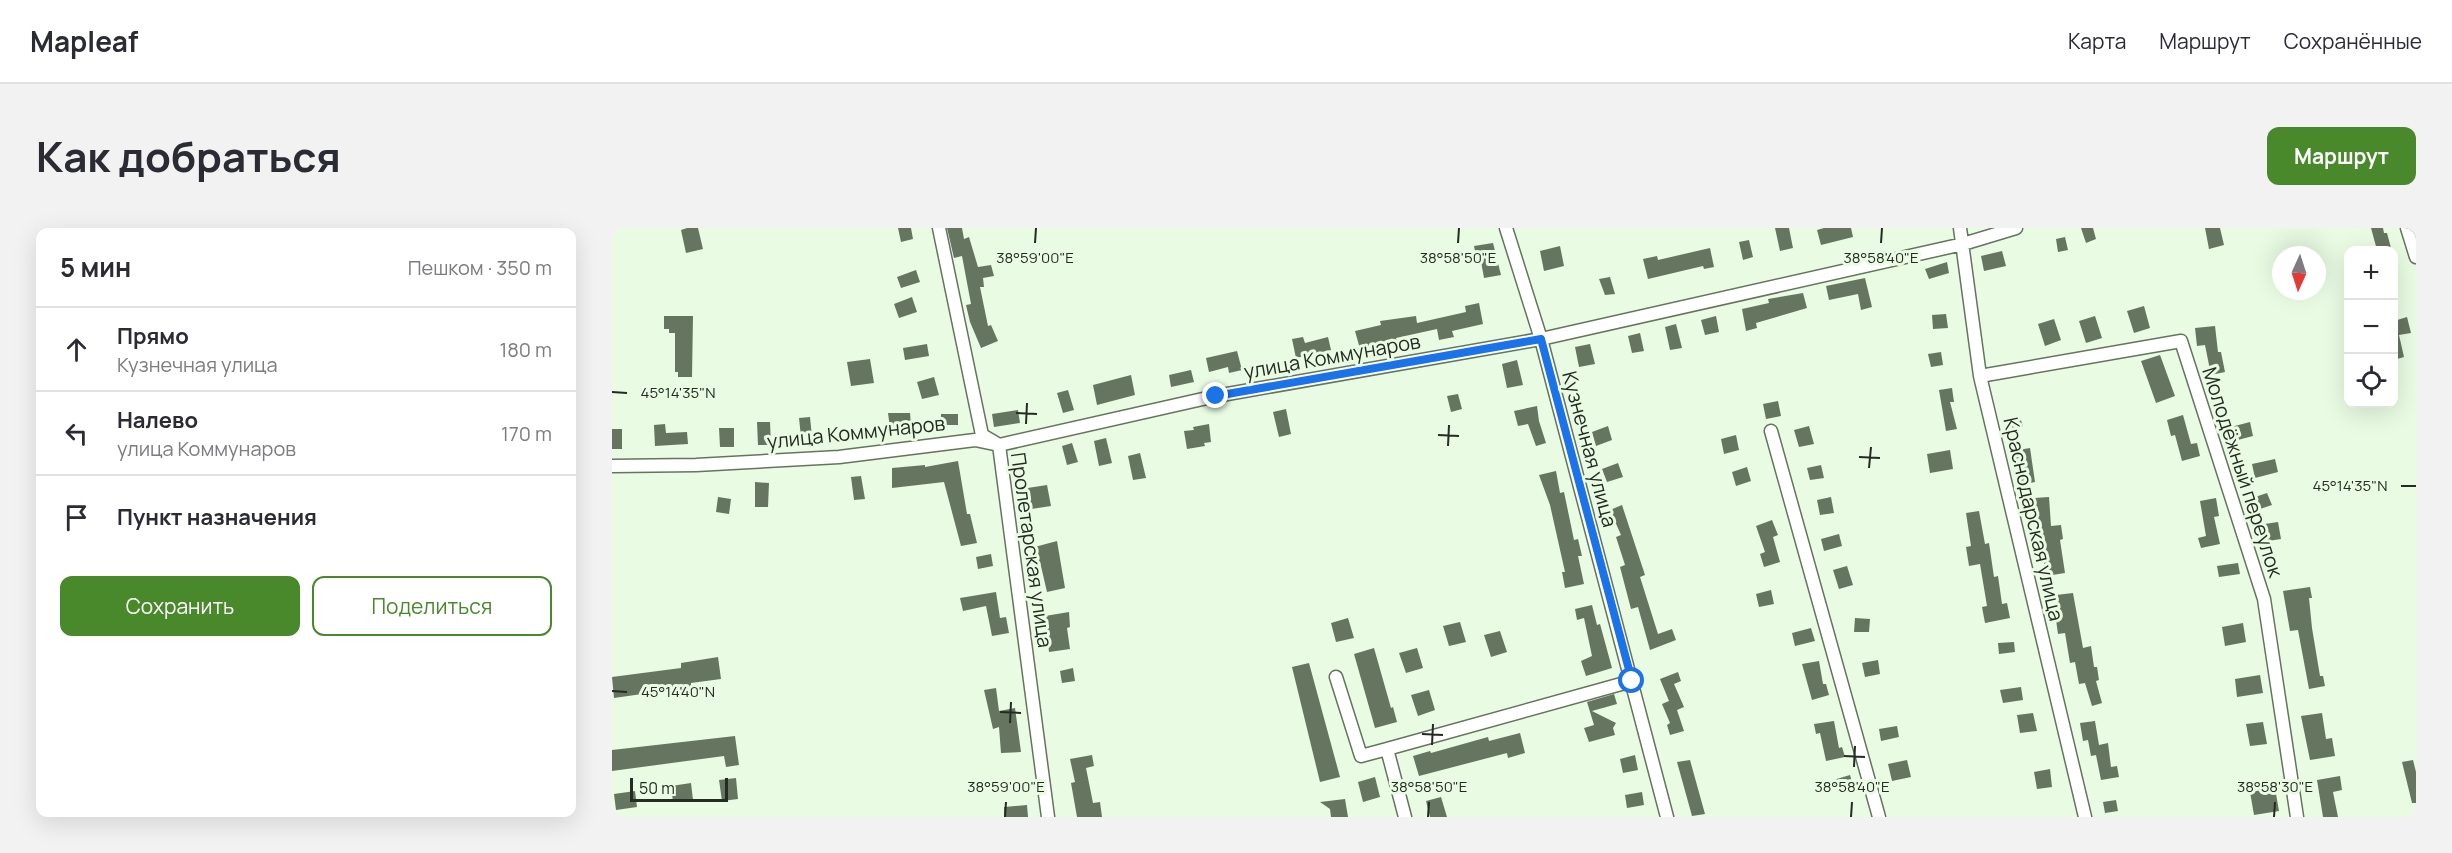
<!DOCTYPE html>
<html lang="ru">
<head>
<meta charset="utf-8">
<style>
	:root { --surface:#fff; --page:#f2f2f3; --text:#2b2b33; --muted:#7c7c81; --line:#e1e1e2; --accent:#49892b }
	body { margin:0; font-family:Manrope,sans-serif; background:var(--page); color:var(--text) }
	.controls { position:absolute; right:18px; top:18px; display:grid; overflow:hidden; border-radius:12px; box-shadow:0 6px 24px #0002 }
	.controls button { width:54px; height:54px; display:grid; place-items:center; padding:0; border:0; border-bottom:2px solid var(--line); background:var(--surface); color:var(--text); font:30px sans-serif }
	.compass { position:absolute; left:1660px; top:18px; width:54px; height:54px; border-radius:50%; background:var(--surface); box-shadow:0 6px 24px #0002; rotate:183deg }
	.scale { position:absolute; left:18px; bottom:15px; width:98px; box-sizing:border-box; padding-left:6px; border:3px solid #242b22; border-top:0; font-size:16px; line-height:21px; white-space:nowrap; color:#242b22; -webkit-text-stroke:4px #e9fbe3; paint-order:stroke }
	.stop { position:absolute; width:18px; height:18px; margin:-14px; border:4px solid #1a73e8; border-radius:50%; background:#fff }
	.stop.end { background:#1a73e8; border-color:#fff; box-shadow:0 2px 6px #0008 }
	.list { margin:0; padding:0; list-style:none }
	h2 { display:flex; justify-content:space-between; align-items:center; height:78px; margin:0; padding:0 24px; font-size:26px }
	h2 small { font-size:20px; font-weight:400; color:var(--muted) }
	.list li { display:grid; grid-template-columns:39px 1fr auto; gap:18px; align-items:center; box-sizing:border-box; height:84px; padding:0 24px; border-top:2px solid var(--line) }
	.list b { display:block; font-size:22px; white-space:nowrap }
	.list p { margin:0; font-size:20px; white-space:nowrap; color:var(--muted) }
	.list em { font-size:20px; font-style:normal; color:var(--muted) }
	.actions { display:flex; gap:12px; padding:18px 24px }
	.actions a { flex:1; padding:14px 0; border:2px solid var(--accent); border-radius:12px; text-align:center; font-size:21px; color:var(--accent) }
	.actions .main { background:var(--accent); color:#fff }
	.icon { flex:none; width:33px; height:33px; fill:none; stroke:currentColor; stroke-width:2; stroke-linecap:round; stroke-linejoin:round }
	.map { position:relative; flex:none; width:1804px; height:589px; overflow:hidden; border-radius:12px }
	header { display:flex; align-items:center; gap:36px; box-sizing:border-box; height:84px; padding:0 30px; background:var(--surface); border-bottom:2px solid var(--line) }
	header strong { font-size:28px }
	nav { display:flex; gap:33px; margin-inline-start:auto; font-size:21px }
	.intro { display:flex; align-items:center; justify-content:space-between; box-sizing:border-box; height:144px; padding:0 36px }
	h1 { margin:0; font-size:42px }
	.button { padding:15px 27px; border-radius:12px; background:var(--accent); color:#fff; font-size:21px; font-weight:700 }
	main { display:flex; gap:36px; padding:0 36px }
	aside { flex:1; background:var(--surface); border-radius:12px; box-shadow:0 6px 24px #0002 }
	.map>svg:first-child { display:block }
</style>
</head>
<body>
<header>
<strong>Mapleaf</strong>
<nav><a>Карта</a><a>Маршрут</a><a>Сохранённые</a></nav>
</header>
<div class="intro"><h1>Как добраться</h1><a class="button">Маршрут</a></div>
<main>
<aside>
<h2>5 мин<small>Пешком · 350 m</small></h2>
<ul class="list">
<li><svg class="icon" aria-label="ahead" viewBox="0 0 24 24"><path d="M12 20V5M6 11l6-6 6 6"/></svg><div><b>Прямо</b><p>Кузнечная улица</p></div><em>180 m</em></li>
<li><svg class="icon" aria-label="left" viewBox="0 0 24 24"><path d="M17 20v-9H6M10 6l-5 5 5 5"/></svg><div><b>Налево</b><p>улица Коммунаров</p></div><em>170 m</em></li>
<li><svg class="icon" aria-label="arrive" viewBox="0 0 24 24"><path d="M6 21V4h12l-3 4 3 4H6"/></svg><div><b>Пункт назначения</b></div></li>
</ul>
<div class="actions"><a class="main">Сохранить</a><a>Поделиться</a></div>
</aside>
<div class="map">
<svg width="1804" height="589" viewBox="0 0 1804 589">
	<rect width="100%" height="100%" fill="#e9fbe3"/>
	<path fill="#667560" d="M75,0H86L91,21L74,25L69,2Z
		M286,0H299L301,11L289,14Z
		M335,0H350L352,11L357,9L366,39L379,37L382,48L371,50L372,59H368L376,98L379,97L386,113L369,120L358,94L354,77L359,76L350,28L342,30Z
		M1163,0H1177L1181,20L1168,23Z
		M1212,0H1239L1241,9L1209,17L1205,2Z
		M1469,0H1481L1484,11L1474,15Z
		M1593,0H1608L1612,17L1597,21Z
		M1759,0H1771L1772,5H1775L1779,20L1765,22Z
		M1453,9L1456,22L1446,24L1444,11Z
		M1137,12L1141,29L1131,32L1127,14Z
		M881,15L889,47L872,50L868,28H864L862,18Z
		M948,18L952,38L932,43L928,23Z
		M1098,20L1102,39L1092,41L1091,38L1036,51L1031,31L1045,28L1046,32Z
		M1390,23L1394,38L1372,43L1369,28Z
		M1335,34L1337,45L1317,51L1313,41Z
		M304,42L308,54L289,60L285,49Z
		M998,49L1003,66L993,67L987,51Z
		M1253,50L1260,79L1249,82L1246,66L1217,72L1214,58Z
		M1191,65L1195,80L1144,95L1145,100L1134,103L1130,81L1157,75L1156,71Z
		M300,69L305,84L287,90L282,76Z
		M867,75L871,96L840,103L842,109L827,112L825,101L784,110L785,115L748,121L743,103L769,97L768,93L804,88L805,95L854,84L853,78Z
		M1532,78L1538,100L1522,105L1515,83Z
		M1334,86L1336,100L1321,101L1320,87Z
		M52,88H81L80,149H66V144H63V105H57V101H52Z
		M1104,88L1107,104L1093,107L1089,92Z
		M1483,88L1490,110L1474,115L1467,93Z
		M1795,89L1799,105L1787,107L1792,129L1782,132V102L1784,101L1782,93Z
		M1442,91L1449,112L1433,118L1426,96Z
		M1064,96L1070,120L1058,122L1053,99Z
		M1603,98L1606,124H1609L1613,144L1599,147L1593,117L1585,118L1583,100Z
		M1028,105L1032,123L1020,125L1016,108Z
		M691,109L693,115L716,109L719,122L684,130L680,111Z
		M315,116L317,128L293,132L291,120Z
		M978,116L983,136L967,139L963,119Z
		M625,123L630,142L617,145L616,139L597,144L594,130Z
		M1329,124L1331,137L1319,139L1316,126Z
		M1548,127L1563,168L1544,175L1529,133Z
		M258,131L262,155L239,158L235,134Z
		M905,132L911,157L895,160L890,136Z
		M579,142L582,154L559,159L557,147Z
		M519,147L523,167L485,177L481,157Z
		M322,149L327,167L310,171L305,154Z
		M1340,160L1342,174H1338L1345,201L1334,203L1327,162Z
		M456,162L462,182L451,185L445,165Z
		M846,166L850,181L839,184L835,168Z
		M1166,173L1169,188L1154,191L1151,176Z
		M925,178L927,193L934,215L924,218L916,196L906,198L902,183Z
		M674,181L679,206L667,209L661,184Z
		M406,182L408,195L382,199L380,186Z
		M276,185H298L299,197L278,200Z
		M329,186H346V197H329Z
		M1571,187L1579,216L1585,215L1588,228L1570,233L1563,207L1559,208L1555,192Z
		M198,189L200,209H189L187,190Z
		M1408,189L1411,199L1401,202L1398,192Z
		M145,194H158L159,217H146Z
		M1638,194L1641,208L1618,214L1615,200Z
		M53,196L54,205L75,204L76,216L43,218L42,197Z
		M597,196L599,214L592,215L593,218L575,221L572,203L582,202L581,199Z
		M996,198L1000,212L984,218L980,204Z
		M1197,198L1202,216L1187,219L1182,202Z
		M107,200H122V219H108Z
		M0,201H10V221H0Z
		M1124,207L1127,222L1112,226L1109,211Z
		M494,210L500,235L487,238L482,213Z
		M460,215L466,234L455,237L450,218Z
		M1418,220L1423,254L1407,257L1400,223Z
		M1338,222L1341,241L1318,245L1315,226Z
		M528,225L534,250L521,252L516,228Z
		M1663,231L1666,244L1643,250L1640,236Z
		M346,233L355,286H358L365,315L349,318L332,254L280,260V240L313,237V239Z
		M1006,235L1011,249L995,254L990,241Z
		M1209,237L1212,250L1198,252L1195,240Z
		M1135,239L1139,253L1124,258L1120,244Z
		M944,243L948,265L952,264L962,312L966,311L970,328H966L972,356L953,360L950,344H953L938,277L927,247Z
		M249,248L253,271L242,272L239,249Z
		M143,254L157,255L156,279H143Z
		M435,257L439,278L413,282L409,261Z
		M1655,265L1660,277L1642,283L1637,271Z
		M106,269L119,271L117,286L104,284Z
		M1219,269L1222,285L1208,287L1205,272Z
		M1437,269L1439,298L1449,297L1451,311L1448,312L1453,345L1434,348L1422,270Z
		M1604,270L1607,288L1602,289L1608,316L1589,320L1586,310L1594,308L1588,273Z
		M1010,277L1033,347L1028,349L1046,406L1060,401L1064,412L1038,422L1026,379L1019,381L1008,339L1013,337L1004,309L1009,307L998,282Z
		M1367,283L1373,316L1377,315L1382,349L1386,348L1390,376L1395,375L1398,390L1373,395L1370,379L1375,378L1368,336L1357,338L1354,319L1359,318L1354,285Z
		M1160,292L1166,307L1161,309L1168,334L1152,339L1148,326L1153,324L1144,298Z
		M1666,294L1669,311L1649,314L1646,297Z
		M1227,306L1230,318L1212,323L1209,311Z
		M445,313L453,360L435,364L428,334L423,336L419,320Z
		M379,326L381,338L366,341L364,329Z
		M1626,335L1628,346L1607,349L1605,338Z
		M1235,338L1241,357L1227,361L1221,342Z
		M1698,359L1700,370H1697L1700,400L1708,448H1711L1713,458L1697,461L1686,402L1678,403L1671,363Z
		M1159,362L1162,376L1147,379L1144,366Z
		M384,364L388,390L394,389L397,405L380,408L374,378L351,383L348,370Z
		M1461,365L1471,420L1479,418L1482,439H1485L1487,452L1484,453L1490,475L1480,478L1473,455L1467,456L1463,434L1458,435L1453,405L1446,406L1444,392L1447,391L1444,367Z
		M980,377L985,397L988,396L1000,440L974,448L969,433L980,428L972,390L965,392L963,381Z
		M457,384L458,399L455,400L458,421L437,424L433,388Z
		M736,390L742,410L724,414L719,395Z
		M1243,390L1258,391L1257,404H1242Z
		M848,394L854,414L837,418L831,398Z
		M1631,395L1634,414L1613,418L1610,399Z
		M1199,400L1203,413L1183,418L1180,405Z
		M888,403L895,424L879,429L872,407Z
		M1402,414L1403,424L1387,426L1386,415Z
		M762,420L779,480L781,479L785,494L763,500L742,426Z
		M805,420L811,440L794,445L787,425Z
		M106,429L109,451L79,455V459L2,470L0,449L69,440V435Z
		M1266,432L1268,446L1253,449L1250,435Z
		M1207,433L1211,456H1214L1217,467L1200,472L1190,436Z
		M697,435L728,549L708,554L680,439Z
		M461,440L463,453L450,455L448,443Z
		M1066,444L1069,453L1062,456L1072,479L1065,482L1072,503L1058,507L1055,497L1058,495L1050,476L1057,473L1048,451Z
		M1648,447L1651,465L1625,469L1623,451Z
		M1409,459L1411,472L1391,475L1388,462Z
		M384,460L387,483L403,480L409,524L389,525L387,499L381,501L372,462Z
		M817,462L823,482L806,488L799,467Z
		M1002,466L1005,476L980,483L1004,495L1001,500L1003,507L977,514L972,500L982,497L975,474Z
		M1421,485L1425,503L1408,505L1405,487Z
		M1710,485L1714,511L1720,510L1723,528L1698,532L1689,488Z
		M1222,493L1227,520L1230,519L1233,529L1214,533L1208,505L1204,506L1202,496Z
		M1483,493L1487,517L1496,515L1499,539L1505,538L1507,549L1489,552L1484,527L1479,528L1476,512L1471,513L1468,495Z
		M1651,494L1655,516L1638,518L1634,496Z
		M1285,498L1287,509L1269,513L1267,501Z
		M908,505L913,525L896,530L895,525L807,548L801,528L818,523L819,525L876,509L877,513Z
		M123,508L127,537L114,539L112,528L0,543V522Z
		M480,527L482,538L474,540L481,575L488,574L490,589H465L459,555L463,554L458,531Z
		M1023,527L1026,542L1011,545L1008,531Z
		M1078,532L1093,586L1080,588L1065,534Z
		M1295,532L1299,549L1280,553L1276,536Z
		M1801,532L1804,544V575H1800L1790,534Z
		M1438,541L1440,559L1425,561L1422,544Z
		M1238,547L1241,557L1220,562L1218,553Z
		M1728,548L1730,562L1721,564L1726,589H1711L1705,552Z
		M763,549L768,569L751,574L746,554Z
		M124,550L126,571L110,573L107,552Z
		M79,555L81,572L61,574L59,558Z
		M1663,560L1667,583L1642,587L1638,564Z
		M23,563L25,579L4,582L2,566Z
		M1030,564L1032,577L1015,580L1013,567Z
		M829,569L835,589H818L814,573Z
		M733,571L736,589H719L718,581L708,574Z
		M1504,572L1506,583L1493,585L1491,574Z
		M415,577L416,589H392V579Z"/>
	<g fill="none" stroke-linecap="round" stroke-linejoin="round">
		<g stroke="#65745f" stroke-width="15">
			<path id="minor" d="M327,0L370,207L387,217L436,589
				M894,0L929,111L1055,589
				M1348,0L1368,148L1473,589
				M1795,0L1804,29
				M1368,148L1569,113L1652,371L1685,589
				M1159,203L1267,589
				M0,238L84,237L227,229L363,212L387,217L604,168L929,111L1351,16L1404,0
				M724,449L749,528L775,521L793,589
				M775,521L1020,453"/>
		</g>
		<use href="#minor" stroke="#fff" stroke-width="12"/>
	</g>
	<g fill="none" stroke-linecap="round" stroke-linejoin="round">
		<path stroke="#1a73e8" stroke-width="8" d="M604,168L929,111L1020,453"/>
	</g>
	<path fill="none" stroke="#242b22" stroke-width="2" d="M423,15L424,0M846,15L847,0M1269,15L1270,0M0,164L15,165M404,185L425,186M414,196L415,175M826,207L847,208M836,218L837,197M1247,229L1268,230M1257,240L1259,219M1789,258H1804M0,463L15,464M388,484L409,485M398,495L399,474M810,506L831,507M820,517L821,496M1232,528L1253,529M1242,539L1243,518M393,589L394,574M816,589L817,574M1239,589L1240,574M1662,589L1663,574"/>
	<g text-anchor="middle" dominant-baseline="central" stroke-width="6" stroke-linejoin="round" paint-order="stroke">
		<g font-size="20" fill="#242b22" stroke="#e9fbe3">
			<text transform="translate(720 128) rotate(-10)">улица Коммунаров</text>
			<text transform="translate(244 204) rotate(-6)">улица Коммунаров</text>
			<text transform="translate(978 221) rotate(75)">Кузнечная улица</text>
			<text transform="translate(1631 244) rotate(72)">Молодёжный переулок</text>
			<text transform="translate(1422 291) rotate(77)">Краснодарская улица</text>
			<text transform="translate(420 322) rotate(82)">Пролетарская улица</text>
		</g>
	</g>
	<g font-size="15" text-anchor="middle" fill="#242b22" stroke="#e9fbe3" stroke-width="6" stroke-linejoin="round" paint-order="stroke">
		<text x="423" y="35">38°59'00"E</text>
		<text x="846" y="35">38°58'50"E</text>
		<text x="1269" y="35">38°58'40"E</text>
		<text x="66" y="170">45°14'35"N</text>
		<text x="1738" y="263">45°14'35"N</text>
		<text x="66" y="469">45°14'40"N</text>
		<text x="394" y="564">38°59'00"E</text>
		<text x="817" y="564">38°58'50"E</text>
		<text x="1240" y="564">38°58'40"E</text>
		<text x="1663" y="564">38°58'30"E</text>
	</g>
</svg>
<div class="controls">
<button>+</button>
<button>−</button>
<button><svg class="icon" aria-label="locate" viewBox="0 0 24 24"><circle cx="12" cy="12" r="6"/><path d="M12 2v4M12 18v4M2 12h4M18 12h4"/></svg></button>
</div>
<svg class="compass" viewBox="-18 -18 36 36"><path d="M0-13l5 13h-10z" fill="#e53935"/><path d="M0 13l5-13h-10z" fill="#7c7c81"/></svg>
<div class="scale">50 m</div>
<div class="stop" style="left:1020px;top:453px"></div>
<div class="stop end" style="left:604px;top:168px"></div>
</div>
</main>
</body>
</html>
